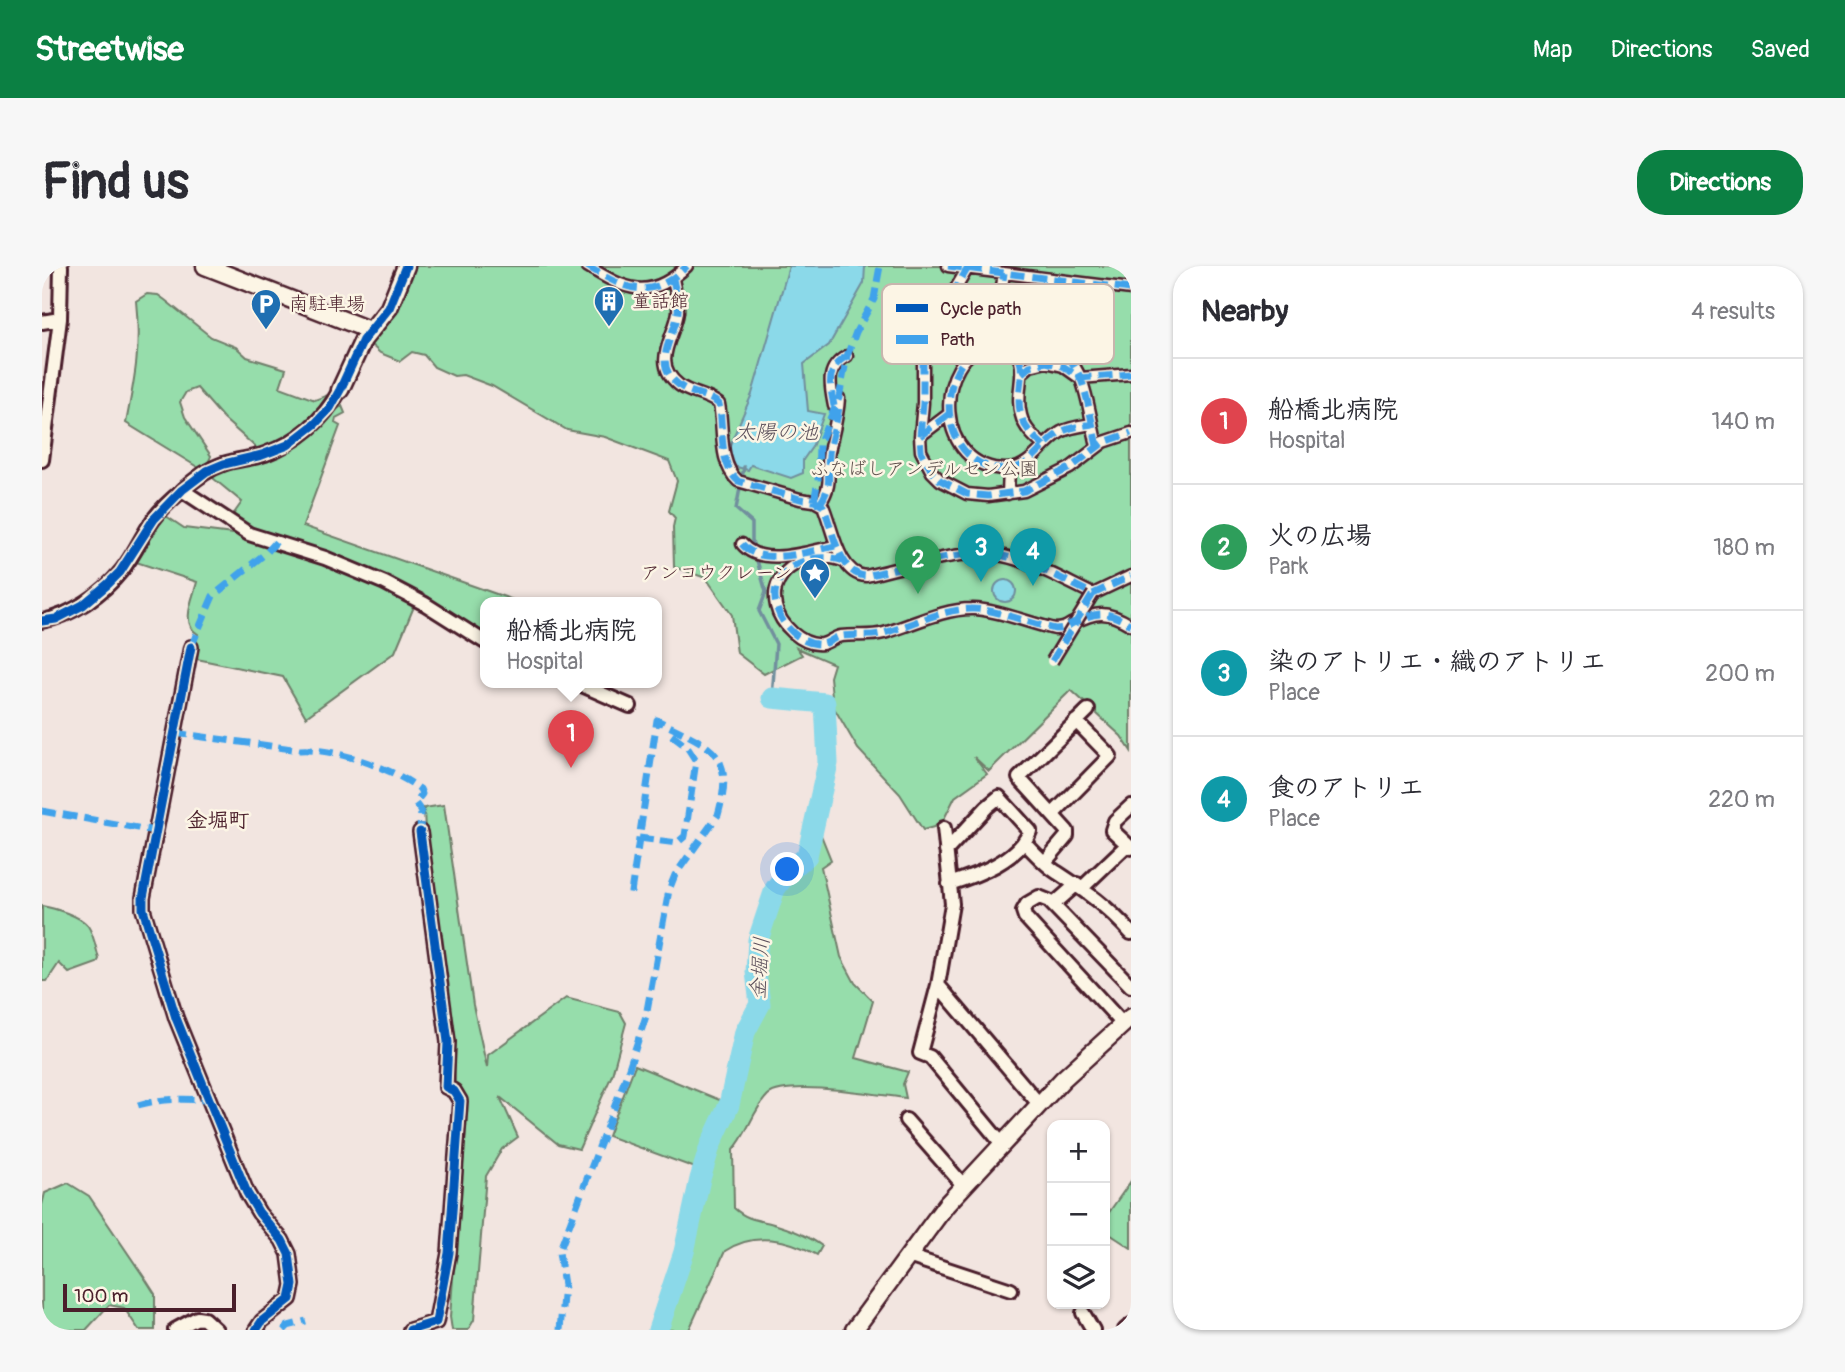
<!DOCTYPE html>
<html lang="en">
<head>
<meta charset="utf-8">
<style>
	:root { --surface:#fff; --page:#f7f7f7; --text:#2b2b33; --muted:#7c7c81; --line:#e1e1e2; --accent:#0b8043 }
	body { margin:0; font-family:Pangolin,"Klee One",sans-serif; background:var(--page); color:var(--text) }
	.controls { position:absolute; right:21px; bottom:21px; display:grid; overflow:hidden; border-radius:14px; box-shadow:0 2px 5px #0004 }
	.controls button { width:63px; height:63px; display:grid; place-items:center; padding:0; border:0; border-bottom:2px solid var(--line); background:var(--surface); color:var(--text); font:35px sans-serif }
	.scale { position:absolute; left:21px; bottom:18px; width:173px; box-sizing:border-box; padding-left:7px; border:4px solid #4a1f2b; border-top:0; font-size:19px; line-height:24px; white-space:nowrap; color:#4a1f2b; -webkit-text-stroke:5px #fcf5e5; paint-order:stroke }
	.you { position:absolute; left:746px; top:604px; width:24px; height:24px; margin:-18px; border:5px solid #fff; border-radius:50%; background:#1a73e8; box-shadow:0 0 0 10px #1a73e833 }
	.badge { display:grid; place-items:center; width:46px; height:46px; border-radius:50%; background:var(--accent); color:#fff; font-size:23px; font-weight:700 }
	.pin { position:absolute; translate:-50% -58px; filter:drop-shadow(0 2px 4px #0008) }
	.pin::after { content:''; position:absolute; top:37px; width:24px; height:21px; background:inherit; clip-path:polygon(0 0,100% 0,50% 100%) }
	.popup { position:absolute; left:438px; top:331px; width:182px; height:91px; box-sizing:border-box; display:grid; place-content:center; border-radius:14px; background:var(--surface); filter:drop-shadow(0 2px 5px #0005); font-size:23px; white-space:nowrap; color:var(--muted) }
	.popup b { font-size:26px; color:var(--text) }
	.popup::after { content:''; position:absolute; left:50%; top:100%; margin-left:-14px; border:14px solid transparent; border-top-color:var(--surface) }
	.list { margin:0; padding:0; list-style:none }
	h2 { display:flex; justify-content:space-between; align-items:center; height:91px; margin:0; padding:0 28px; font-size:30px }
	h2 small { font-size:23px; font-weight:400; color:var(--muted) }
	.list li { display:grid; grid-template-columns:46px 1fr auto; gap:21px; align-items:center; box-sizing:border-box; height:126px; padding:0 28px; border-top:2px solid var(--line) }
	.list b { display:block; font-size:26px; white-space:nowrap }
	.list p { margin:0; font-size:23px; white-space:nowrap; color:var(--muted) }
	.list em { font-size:23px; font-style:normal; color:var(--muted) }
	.icon { flex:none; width:38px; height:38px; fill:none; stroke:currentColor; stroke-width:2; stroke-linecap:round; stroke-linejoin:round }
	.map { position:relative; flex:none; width:1089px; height:1064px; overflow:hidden; border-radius:28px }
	header { display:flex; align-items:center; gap:42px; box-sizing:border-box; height:98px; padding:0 35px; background:var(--accent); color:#fff }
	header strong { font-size:33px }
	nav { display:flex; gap:38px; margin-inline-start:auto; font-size:24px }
	.intro { display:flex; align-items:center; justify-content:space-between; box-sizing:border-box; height:168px; padding:0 42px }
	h1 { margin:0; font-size:49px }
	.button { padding:18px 32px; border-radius:28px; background:var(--accent); color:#fff; font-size:24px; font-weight:700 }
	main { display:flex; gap:42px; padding:0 42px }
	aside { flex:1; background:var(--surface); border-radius:28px; box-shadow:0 2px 5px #0004 }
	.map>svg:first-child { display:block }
</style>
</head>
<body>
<header>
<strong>Streetwise</strong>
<nav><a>Map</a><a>Directions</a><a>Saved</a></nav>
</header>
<div class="intro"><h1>Find us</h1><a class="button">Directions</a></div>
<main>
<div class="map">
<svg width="1089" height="1064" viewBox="0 0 1089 1064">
	<rect width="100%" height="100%" fill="#f2e5e0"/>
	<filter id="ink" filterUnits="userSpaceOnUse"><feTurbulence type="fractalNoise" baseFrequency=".0143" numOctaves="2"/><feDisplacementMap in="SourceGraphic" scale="14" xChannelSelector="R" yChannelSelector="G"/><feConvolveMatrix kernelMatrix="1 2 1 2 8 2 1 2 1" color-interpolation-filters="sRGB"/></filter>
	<g filter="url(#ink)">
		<path fill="#96ddab" stroke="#707e6b" stroke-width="2" d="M373,0H1089V485L1079,470L1029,424L947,505L932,491L945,508L913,531L899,559L881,564L858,528L816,483L791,440L788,411L792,398L755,382L760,389L722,408L695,387L690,349L664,312L632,301L631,261L633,252L627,245L635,215L627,195L563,171L525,164L450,120L421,109L412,110L392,101L382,89L370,86L358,95L338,87L327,77L358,34H361Z
			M105,28L116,29L123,34L169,71L194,81L205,91L244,103L238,121L273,134L286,129L288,132L285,140L245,176L219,186L182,153L155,122L144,126L138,136L143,151L169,190C167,196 164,201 157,202L84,157C93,111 99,82 94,35Z
			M300,140L303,147L294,152L293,157L298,160L261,260L477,336H443V367C394,336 345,309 290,288C256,275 220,272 188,253L200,236L166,208L221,192Z
			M124,250L142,262L199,269L281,296L368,335L371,343L353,386L264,451L241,411L150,392L156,368C138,358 151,332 155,316L91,295L115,256Z
			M402,539L431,739L445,802L446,789L524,732L578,746L584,757L570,809L537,883L516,878L458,831L476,871L460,883L444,910L432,1054L426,1064H410L408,1051L425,834L420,823L413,816L410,775L383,566L382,542Z
			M774,568L779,569L789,594L779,601L799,691L813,717L831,735L814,792L866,806L861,818L864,832C837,829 744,813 726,829C710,845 706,868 691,884L692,942C704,953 714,954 728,957C746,962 765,969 780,980L775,989C747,973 712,965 683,985L647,1064H619L647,986L661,911L671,879L690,839L704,778L723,735L717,705L720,674L736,624L770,589Z
			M0,640C12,642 39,650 46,660C52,669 54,683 57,693L55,697L27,707L17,697L5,715H0Z
			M593,799L685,837L656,903L566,870Z
			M1089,915V982L1063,965V952Z
			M26,917L47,930L104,1014L113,1028V1064H97L82,1042L67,1039L44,1064H0V939L3,927Z"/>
		<path fill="#8bd9e9" stroke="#718f9d" stroke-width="2" d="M747,0H823L822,17L787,79L762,98L766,145L782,148L770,181L761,194V207L749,212L709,199L706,204L680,197L710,128Z
			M952 325a11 11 0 1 1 22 0a11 11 0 1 1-22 0Z"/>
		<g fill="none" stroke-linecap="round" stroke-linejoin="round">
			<path stroke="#718f9d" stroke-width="3.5" d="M702,201L694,243L710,257V274L712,283
				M714,291L724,326L717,345L734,378L730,432"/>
			<path stroke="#8bd9e9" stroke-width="21" d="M616,1064L642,986L658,913L668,880L687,839L703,766L718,738L714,706L716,674L733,623L744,608L765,590L786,497L783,437L730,432"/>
			<g stroke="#4a1f2b" stroke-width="15">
				<path id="pedestrian" d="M545,0C584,24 608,36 645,0
					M906,0L1089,23
					M927,0L881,78V137L878,170L879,185L890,206L898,214L925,228L946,230L982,225L1028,202L1062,176L1089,167
					M631,13C633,24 637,35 636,46C633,71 608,96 637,119C648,128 665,128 677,138C682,162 676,197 696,215L758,233L772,235L781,240C790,259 796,309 824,310C860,302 915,284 951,288C986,293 1019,313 1051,328L1089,310
					M957,46C966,47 975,48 983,51C1005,60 1032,94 1040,116C1047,136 1050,159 1055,180
					M952,76L962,7
					M980,107L988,100L1004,96L1021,100L1038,112L1089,108
					M792,140C788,119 783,102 805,90
					M878,170L907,148
					M1002,180C992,171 982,162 979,149C970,119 998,88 952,76C888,90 892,206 967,203C989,202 1001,176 1019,166C1028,161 1039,160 1050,158
					M966,228L967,203
					M778,238C793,213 783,210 787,186C791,167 796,151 797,132
					M700,278C719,302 767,285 793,280
					M803,296C774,282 725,301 734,340C738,358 759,380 780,378C786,377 792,371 799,370C814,368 828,371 842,367C870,359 900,343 930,343C950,342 990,358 1013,363C1020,363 1023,362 1029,358C1055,345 1064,344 1089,359"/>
			</g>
			<g stroke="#4a1f2b" stroke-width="18">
				<path id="minor" d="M0,56L18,53
					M0,194L18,53L19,0
					M140,224L207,268L283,292L343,317L383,338L443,376
					M0,355C29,350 61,328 80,304C92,289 100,270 111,254C119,243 131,232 141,224C153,213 166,203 181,198C195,193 209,193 223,188C256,176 281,155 298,124
					M149,381L101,632V643L134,752L205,927L217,947L240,974L247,988L251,1019L248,1033L220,1055L214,1064
					M533,416L588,440
					M1089,540L1073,555L1070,564L1089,582
					M1011,548L1068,490L1034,455
					M902,562L910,638L896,719L878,787L888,791L960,878
					M983,577C993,587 1004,600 1016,607C1045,626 1066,641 1089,667
					M904,585L945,541L957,531L988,565C977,594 935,609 907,618
					M1003,596L1025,570V565L977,512L1046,444
					M1040,622L1085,579
					M1011,639L1035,618
					M896,719L997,838
					M1081,758L983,651L981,645L985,638L997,631L1007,635L1089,720
					M864,854L922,920
					M866,990L969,1024
					M1041,1047L1051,1064
					M133,1064L155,1052L162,1053L174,1064
					M368,1064L394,1056L407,987L418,835L412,825L404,821L406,776L378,566
					M1083,1064L1089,1059"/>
			</g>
			<g stroke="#4a1f2b" stroke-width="21">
				<path id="tertiary" d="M163,0L327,64
					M298,124L321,74L347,42L364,0
					M812,1064L904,939L1021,813L1089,751"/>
			</g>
			<use href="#pedestrian" stroke="#fcf5e5" stroke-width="10"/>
			<use href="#minor" stroke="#fcf5e5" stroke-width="12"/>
			<use href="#tertiary" stroke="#fcf5e5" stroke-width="16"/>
			<g stroke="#4a1f2b" stroke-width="15" stroke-linecap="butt">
				<path id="pedestrian-bridge" d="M1010,395L1051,328"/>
			</g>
			<use href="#pedestrian-bridge" stroke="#fcf5e5" stroke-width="10"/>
			<path stroke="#40a2eb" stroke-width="7" stroke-dasharray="14 7" stroke-linecap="butt" d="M545,0C584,24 608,36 645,0
				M906,0L1089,23
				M927,0L881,78V137L878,170L879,185L890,206L898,214L925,228L946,230L982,225L1028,202L1062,176L1089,167
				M631,13C633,24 637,35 636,46C633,71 608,96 637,119C648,128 665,128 677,138C682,162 676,197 696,215L758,233L772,235L781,240C790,259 796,309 824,310C860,302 915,284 951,288C986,293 1019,313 1051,328L1089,310
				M957,46C966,47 975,48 983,51C1005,60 1032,94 1040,116C1047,136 1050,159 1055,180
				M952,76L962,7
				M980,107L988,100L1004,96L1021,100L1038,112L1089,108
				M792,140C788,119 783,102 805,90
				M878,170L907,148
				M1002,180C992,171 982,162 979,149C970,119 998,88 952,76C888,90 892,206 967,203C989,202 1001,176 1019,166C1028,161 1039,160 1050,158
				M772,235L776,215L777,178L797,132L805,90L814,66L832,33L838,0
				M778,238C792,216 784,212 787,189C788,172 796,156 797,139
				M700,278C719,302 767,285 793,280
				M804,296C775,283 725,300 734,339C738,358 759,380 780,378C786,378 792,371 799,370C813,368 827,371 842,367C870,359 900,343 929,343C950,342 990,358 1013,363C1020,363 1023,362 1029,358C1055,345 1064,344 1089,359
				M149,381L171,330L225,286L234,276
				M1010,395L1051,328
				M132,467L258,484C293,482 350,502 378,523L380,528L373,537L379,545L378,566
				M0,545L113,565
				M597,572L635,577L643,570L654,495L645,481L624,465
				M96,839C120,832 143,833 167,834
				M242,1064L246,1060L264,1055
				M518,1064L522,1019L517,986L585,808L604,750L627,624L633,609L676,549C695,483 665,480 615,454L588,633"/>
			<g stroke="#fcf5e5" stroke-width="13">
				<path id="cycleway" d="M0,355L14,353L41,339L66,318L78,306L112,253L140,224L165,205L182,198L220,189L246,179L273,158L288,142L298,124L321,74L347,42L364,0
					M149,381L101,632V643L134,752L205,927L217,947L240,974L247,988L251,1019L248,1033L220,1055L214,1064
					M368,1064L394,1056L407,987L418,835L412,825L404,821L406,776L378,566"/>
			</g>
			<use href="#cycleway" stroke="#0057b8" stroke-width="9"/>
		</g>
	</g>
	<defs>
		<g id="building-pin" transform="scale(1.575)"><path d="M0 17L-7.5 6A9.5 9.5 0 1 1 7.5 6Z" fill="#1f6fb2" stroke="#fcf5e5"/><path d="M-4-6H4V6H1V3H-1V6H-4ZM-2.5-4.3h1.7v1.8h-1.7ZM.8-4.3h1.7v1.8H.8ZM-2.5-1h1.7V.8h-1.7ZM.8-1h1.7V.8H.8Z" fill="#fff"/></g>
		<g id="parking-pin" transform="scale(1.575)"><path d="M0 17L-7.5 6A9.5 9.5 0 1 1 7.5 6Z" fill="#1f6fb2" stroke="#fcf5e5"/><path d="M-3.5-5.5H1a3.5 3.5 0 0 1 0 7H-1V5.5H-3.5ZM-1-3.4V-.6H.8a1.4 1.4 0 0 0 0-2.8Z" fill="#fff"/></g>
		<g id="sight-pin" transform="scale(1.575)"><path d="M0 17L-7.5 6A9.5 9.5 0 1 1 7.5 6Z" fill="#1f6fb2" stroke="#fcf5e5"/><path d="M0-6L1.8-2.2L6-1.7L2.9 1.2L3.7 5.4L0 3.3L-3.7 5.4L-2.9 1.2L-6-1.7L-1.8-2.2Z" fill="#fff"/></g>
	</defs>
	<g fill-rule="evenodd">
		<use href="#building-pin" x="567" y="35"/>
		<use href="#parking-pin" x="224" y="38"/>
		<use href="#sight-pin" x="773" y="307"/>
	</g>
	<g text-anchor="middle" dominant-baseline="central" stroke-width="5" stroke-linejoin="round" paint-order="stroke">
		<g font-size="19" fill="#4a1f2b" stroke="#fcf5e5" text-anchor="start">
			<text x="590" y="35">童話館</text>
			<text x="247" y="38">南駐車場</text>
			<text x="750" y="307" text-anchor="end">アンコウクレーン</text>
		</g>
		<g font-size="19" fill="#5d4e4b" stroke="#fcf5e5">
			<text x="882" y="203">ふなばしアンデルセン公園</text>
		</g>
		<g font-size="21" font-style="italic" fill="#5a4e5a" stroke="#fcf5e5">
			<text x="734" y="166">太陽の池</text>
			<text transform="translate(718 702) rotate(-86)">金堀川</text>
		</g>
		<g font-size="21" font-weight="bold" fill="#4a1f2b" stroke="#fcf5e5">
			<text x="176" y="554">金堀町</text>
		</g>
	</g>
	<rect x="840" y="18" width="232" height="80" rx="10" fill="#fcf5e5" stroke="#c7b5ad" stroke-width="2"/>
	<rect x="854" y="38" width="32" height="8" fill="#0057b8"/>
	<rect x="854" y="69" width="32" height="9" fill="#40a2eb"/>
	<g font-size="19" fill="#4a1f2b">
		<text x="898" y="49">Cycle path</text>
		<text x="898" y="80">Path</text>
	</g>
</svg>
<div class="controls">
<button>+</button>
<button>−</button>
<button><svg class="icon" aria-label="layers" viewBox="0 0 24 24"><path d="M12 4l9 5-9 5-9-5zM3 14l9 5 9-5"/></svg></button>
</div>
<div class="scale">100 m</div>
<div class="you"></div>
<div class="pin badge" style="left:529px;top:502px;background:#e0444e">1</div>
<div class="popup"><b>船橋北病院</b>Hospital</div>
<div class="pin badge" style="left:876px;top:328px;background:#2e9e5b">2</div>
<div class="pin badge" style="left:939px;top:316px;background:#0f9aa8">3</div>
<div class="pin badge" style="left:991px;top:320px;background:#0f9aa8">4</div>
</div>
<aside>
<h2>Nearby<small>4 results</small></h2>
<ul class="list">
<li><span class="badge" style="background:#e0444e">1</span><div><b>船橋北病院</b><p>Hospital</p></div><em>140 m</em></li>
<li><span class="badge" style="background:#2e9e5b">2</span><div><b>火の広場</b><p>Park</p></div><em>180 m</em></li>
<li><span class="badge" style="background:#0f9aa8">3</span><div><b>染のアトリエ・織のアトリエ</b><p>Place</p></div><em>200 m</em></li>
<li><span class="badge" style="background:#0f9aa8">4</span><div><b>食のアトリエ</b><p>Place</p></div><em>220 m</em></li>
</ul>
</aside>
</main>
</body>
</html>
